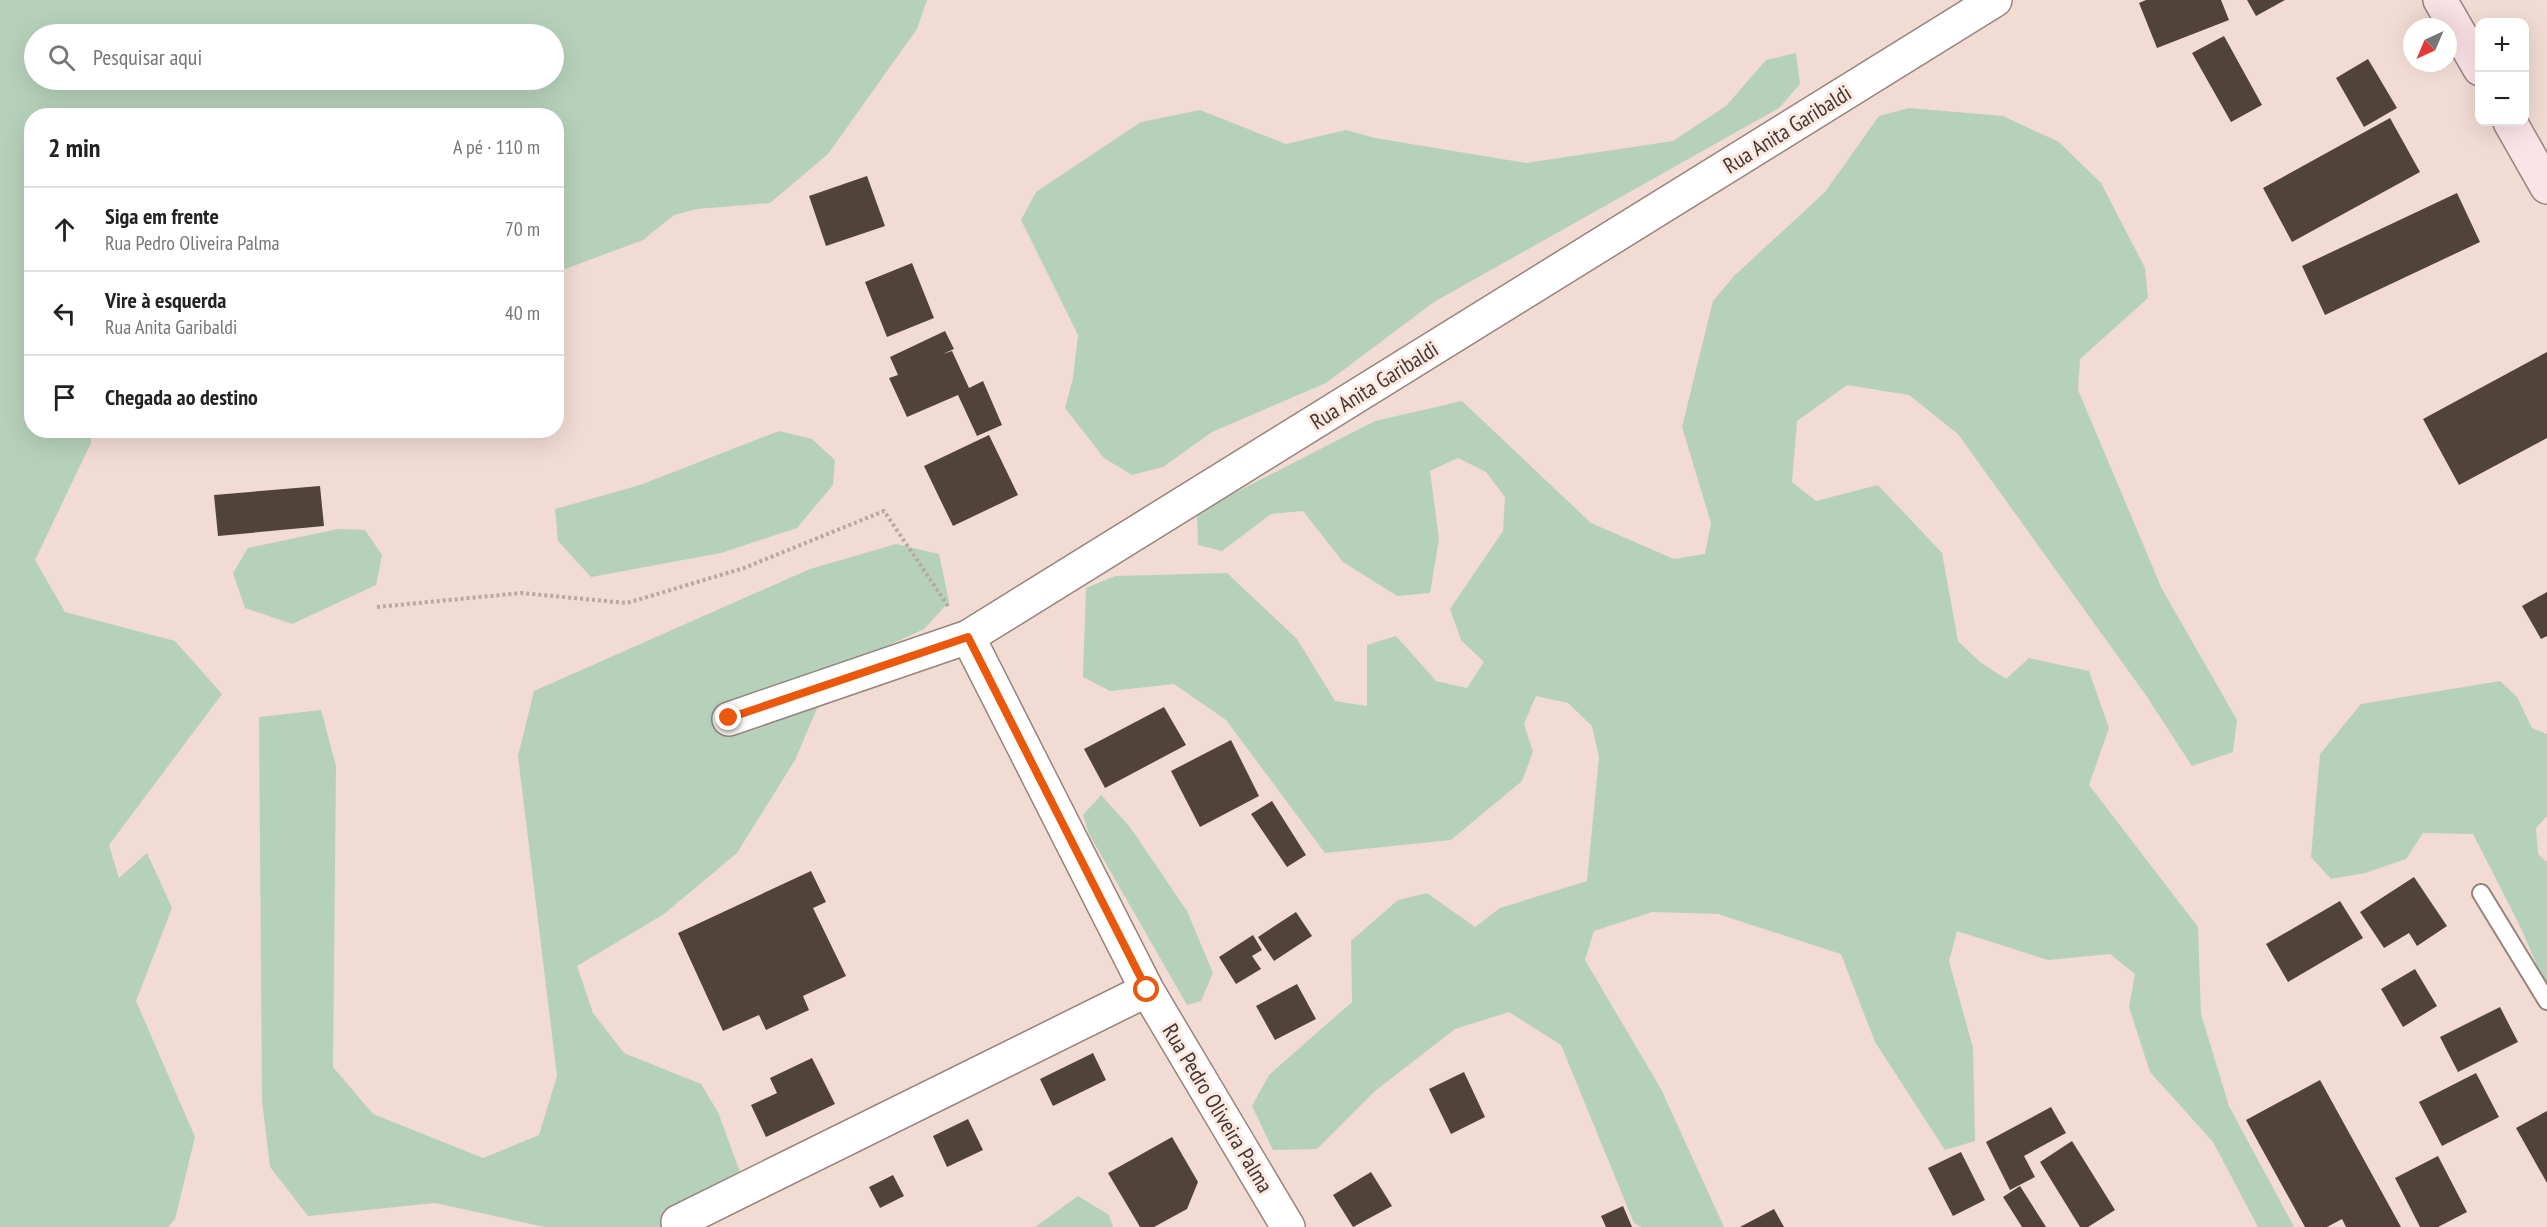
<!DOCTYPE html>
<html lang="pt">
<head>
<meta charset="utf-8">
<style>
	:root { --surface:#fff; --page:#f6f6f6; --text:#222; --muted:#767676; --line:#e0e0e0 }
	body { margin:0; font-family:"PT Sans Narrow",sans-serif; background:var(--page); color:var(--text) }
	.controls { position:absolute; right:18px; top:18px; display:grid; overflow:hidden; border-radius:12px; box-shadow:0 6px 24px #0002 }
	.controls button { width:54px; height:54px; display:grid; place-items:center; padding:0; border:0; border-bottom:2px solid var(--line); background:var(--surface); color:var(--text); font:30px sans-serif }
	.compass { position:absolute; left:2403px; top:18px; width:54px; height:54px; border-radius:50%; background:var(--surface); box-shadow:0 6px 24px #0002; rotate:224deg }
	.stop { position:absolute; width:18px; height:18px; margin:-14px; border:4px solid #ea580c; border-radius:50%; background:#fff }
	.stop.end { background:#ea580c; border-color:#fff; box-shadow:0 2px 6px #0008 }
	.list { margin:0; padding:0; list-style:none }
	h2 { display:flex; justify-content:space-between; align-items:center; height:78px; margin:0; padding:0 24px; font-size:26px }
	h2 small { font-size:20px; font-weight:400; color:var(--muted) }
	.list li { display:grid; grid-template-columns:39px 1fr auto; gap:18px; align-items:center; box-sizing:border-box; height:84px; padding:0 24px; border-top:2px solid var(--line) }
	.list b { display:block; font-size:22px; white-space:nowrap }
	.list p { margin:0; font-size:20px; white-space:nowrap; color:var(--muted) }
	.list em { font-size:20px; font-style:normal; color:var(--muted) }
	.icon { flex:none; width:33px; height:33px; fill:none; stroke:currentColor; stroke-width:2; stroke-linecap:round; stroke-linejoin:round }
	.map { position:relative; flex:none; width:2547px; height:1227px; overflow:hidden }
	.search { position:absolute; background:var(--surface); box-shadow:0 6px 24px #0002; left:24px; top:24px; width:540px; height:66px; display:flex; align-items:center; gap:15px; box-sizing:border-box; padding:0 21px; border-radius:33px; color:var(--muted); font-size:22px }
	.panel { position:absolute; background:var(--surface); box-shadow:0 6px 24px #0002; left:24px; top:108px; width:540px; height:330px; border-radius:24px }
	.map>svg:first-child { display:block }
</style>
</head>
<body>
<div class="map">
<svg width="2547" height="1227" viewBox="0 0 2547 1227">
	<rect width="100%" height="100%" fill="#f1dbd3"/>
	<path fill="#b6d1ba" fill-rule="evenodd" d="M0,0H927L917,29L828,154L770,203L697,209L674,215L643,240L557,272L556,116H32V430L91,431V443L35,560L65,612L175,641L222,694L109,845L119,878L147,853L172,908L136,1001L195,1137L175,1219L168,1227H0ZM34,34H554V80H34Z
		M1796,53L1800,84L1779,108L1434,302L1326,383L1212,432L1163,467L1132,475L1104,458L1065,408L1073,378L1078,335L1021,220L1036,192L1141,122L1200,110L1286,144L1346,130L1375,138L1526,163L1673,141L1726,106L1766,60Z
		M1909,108L2003,116L2059,142L2101,183L2145,268L2148,298L2080,359L2078,390L2162,589L2237,720L2233,752L2192,766L2145,694L1958,434L1909,395L1847,385L1797,421L1792,482L1816,501L1878,485L1942,553L1958,641L1980,662L2006,679L2029,658L2089,671L2109,728L2089,785L2198,927L2201,1014L2229,1106L2294,1227H2258L2213,1142L2150,1072L2129,1007L2135,974L2110,954L2048,960L1957,931L1949,961L1973,1048L1975,1141L1945,1150L1875,1042L1841,954L1718,914L1652,912L1594,931L1585,960L1661,1089L1724,1227H1641L1634,1223L1561,1045L1509,1012L1455,1029L1375,1091L1317,1149L1273,1150L1252,1106L1269,1075L1352,1002L1351,941L1398,900L1427,893L1475,927L1500,908L1587,881L1599,757L1592,726L1568,703L1536,696L1524,724L1533,752L1522,781L1451,840L1325,853L1226,720L1174,684L1110,691L1083,677L1086,588L1115,576L1227,573L1297,639L1335,701L1367,706V645L1396,636L1436,681L1467,688L1484,662L1461,640L1450,609L1503,531L1505,497L1486,472L1458,458L1430,471L1439,539L1430,593L1397,596L1343,562L1303,511L1271,514L1222,551L1198,545L1197,512L1375,421L1462,401L1591,523L1674,559L1705,554L1711,523L1682,427L1713,301L1734,276L1825,192L1879,116Z
		M779,431L812,439L835,460L833,485L797,528L721,553L591,577L558,541L555,509L640,485Z
		M338,529L365,530L382,555L376,585L292,624L245,608L233,573L248,548Z
		M896,544L939,554L949,602L924,629L844,666L818,706L795,760L737,853L664,914L577,966L593,1013L624,1053L701,1084L718,1112L745,1186L688,1227H545L435,1203L308,1216L270,1167L262,1100L259,717L321,710L336,766L333,1067L373,1114L483,1158L539,1135L557,1076L518,756L534,691L810,569Z
		M2500,681L2517,697L2532,728L2547,734V816L2536,828L2538,854L2547,862V985L2544,982L2520,926L2473,834L2423,833L2406,859L2365,873L2331,879L2311,857L2320,754L2361,704Z
		M1101,795L1130,827L1187,911L1213,973L1201,1001L1187,1005L1089,834L1083,815Z
		M1078,1196L1109,1215L1113,1227H1035Z"/>
	<path fill="#52433a" d="M2146,0H2221L2229,20L2157,48L2139,3Z
		M2247,0H2285L2256,16Z
		M2224,36L2262,105L2231,122L2192,53Z
		M2368,59L2397,108L2364,127L2336,78Z
		M2390,118L2420,172L2292,242L2263,188Z
		M867,176L885,226L826,246L809,196Z
		M2457,193L2480,242L2325,315L2302,266Z
		M912,263L934,318L887,337L865,282Z
		M945,331L954,349L943,354L952,351L969,388L983,381L1002,425L977,436L958,395L907,417L889,378L898,375L890,357Z
		M2547,352V438L2459,485L2423,419Z
		M989,435L1018,495L953,526L924,466Z
		M320,486L324,526L218,536L214,495Z
		M2547,592V636L2541,639L2522,606Z
		M1164,707L1186,745L1105,788L1084,749Z
		M1231,740L1259,796L1200,827L1171,771Z
		M1272,801L1306,855L1287,867L1251,814Z
		M811,871L826,902L813,908L846,976L803,996L809,1010L766,1030L759,1015L723,1031L678,933Z
		M2414,877L2447,926L2417,946L2409,933L2384,948L2360,912Z
		M2340,901L2363,938L2288,982L2266,944Z
		M1296,912L1312,936L1274,961L1258,937Z
		M1253,935L1262,950L1252,956L1261,969L1236,984L1219,957Z
		M2415,969L2437,1006L2403,1027L2381,989Z
		M1297,984L1316,1019L1275,1040L1256,1006Z
		M2500,1007L2518,1042L2458,1072L2440,1037Z
		M1093,1053L1106,1080L1053,1106L1040,1079Z
		M812,1058L835,1104L766,1137L751,1105L777,1093L770,1078Z
		M1464,1072L1485,1117L1451,1134L1429,1089Z
		M2476,1073L2499,1117L2442,1146L2419,1102Z
		M2320,1080L2401,1227H2346L2342,1219L2327,1227H2305L2246,1120Z
		M2051,1107L2066,1133L2024,1156L2035,1177L2010,1190L1986,1142Z
		M2547,1111V1183L2516,1128Z
		M968,1119L983,1150L947,1167L933,1136Z
		M1172,1137L1198,1182L1187,1209L1154,1227H1140L1108,1173Z
		M2072,1141L2115,1210L2088,1227H2080L2040,1162Z
		M1961,1152L1985,1200L1953,1216L1928,1168Z
		M2438,1156L2467,1212L2438,1227H2420L2395,1178Z
		M1371,1172L1392,1206L1353,1227L1333,1195Z
		M893,1175L904,1196L880,1208L869,1187Z
		M2020,1186L2046,1227H2022L2003,1197Z
		M1623,1206L1632,1227H1606L1601,1216Z
		M1774,1209L1784,1227H1740Z"/>
	<g fill="none" stroke-linecap="round" stroke-linejoin="round">
		<g stroke="#97847c" stroke-width="20">
			<path id="lane" d="M2481,893L2547,1001"/>
		</g>
		<g stroke="#97847c" stroke-width="36">
			<path id="street" d="M968,637L1147,990L1288,1227
				M729,719L968,637L1995,0
				M678,1222L1147,990"/>
		</g>
		<g stroke="#97847c" stroke-width="36">
			<path id="secondary" d="M2440,0L2480,69
				M2510,122L2547,187"/>
		</g>
		<path stroke="#b9a7a0" stroke-width="4" stroke-dasharray="3 3" stroke-linecap="butt" d="M377,607L521,593L627,603L744,568L884,511L948,606"/>
		<use href="#lane" stroke="#fff" stroke-width="16"/>
		<use href="#street" stroke="#fff" stroke-width="33"/>
		<use href="#secondary" stroke="#fce3e7" stroke-width="33"/>
	</g>
	<g fill="none" stroke-linecap="round" stroke-linejoin="round">
		<path stroke="#ea580c" stroke-width="8" d="M729,718L968,637L1147,990"/>
	</g>
	<g text-anchor="middle" dominant-baseline="central" stroke-width="6" stroke-linejoin="round" paint-order="stroke">
		<g font-size="22" fill="#413835" stroke="#fee9e0">
			<text transform="translate(1787 129) rotate(-32)">Rua Anita Garibaldi</text>
			<text transform="translate(1374 385) rotate(-32)">Rua Anita Garibaldi</text>
			<text transform="translate(1218 1108) rotate(59)">Rua Pedro Oliveira Palma</text>
		</g>
	</g>
</svg>
<div class="controls">
<button>+</button>
<button>−</button>
</div>
<svg class="compass" viewBox="-18 -18 36 36"><path d="M0-13l5 13h-10z" fill="#e53935"/><path d="M0 13l5-13h-10z" fill="#767676"/></svg>
<div class="stop" style="left:1147px;top:990px"></div>
<div class="stop end" style="left:729px;top:718px"></div>
<div class="search"><svg class="icon" aria-label="search" viewBox="0 0 24 24"><circle cx="10" cy="10" r="6"/><path d="M15 15l6 6"/></svg>Pesquisar aqui</div>
<section class="panel">
<h2>2 min<small>A pé · 110 m</small></h2>
<ul class="list">
<li><svg class="icon" aria-label="ahead" viewBox="0 0 24 24"><path d="M12 20V5M6 11l6-6 6 6"/></svg><div><b>Siga em frente</b><p>Rua Pedro Oliveira Palma</p></div><em>70 m</em></li>
<li><svg class="icon" aria-label="left" viewBox="0 0 24 24"><path d="M17 20v-9H6M10 6l-5 5 5 5"/></svg><div><b>Vire à esquerda</b><p>Rua Anita Garibaldi</p></div><em>40 m</em></li>
<li><svg class="icon" aria-label="arrive" viewBox="0 0 24 24"><path d="M6 21V4h12l-3 4 3 4H6"/></svg><div><b>Chegada ao destino</b></div></li>
</ul>
</section>
</div>
</body>
</html>
